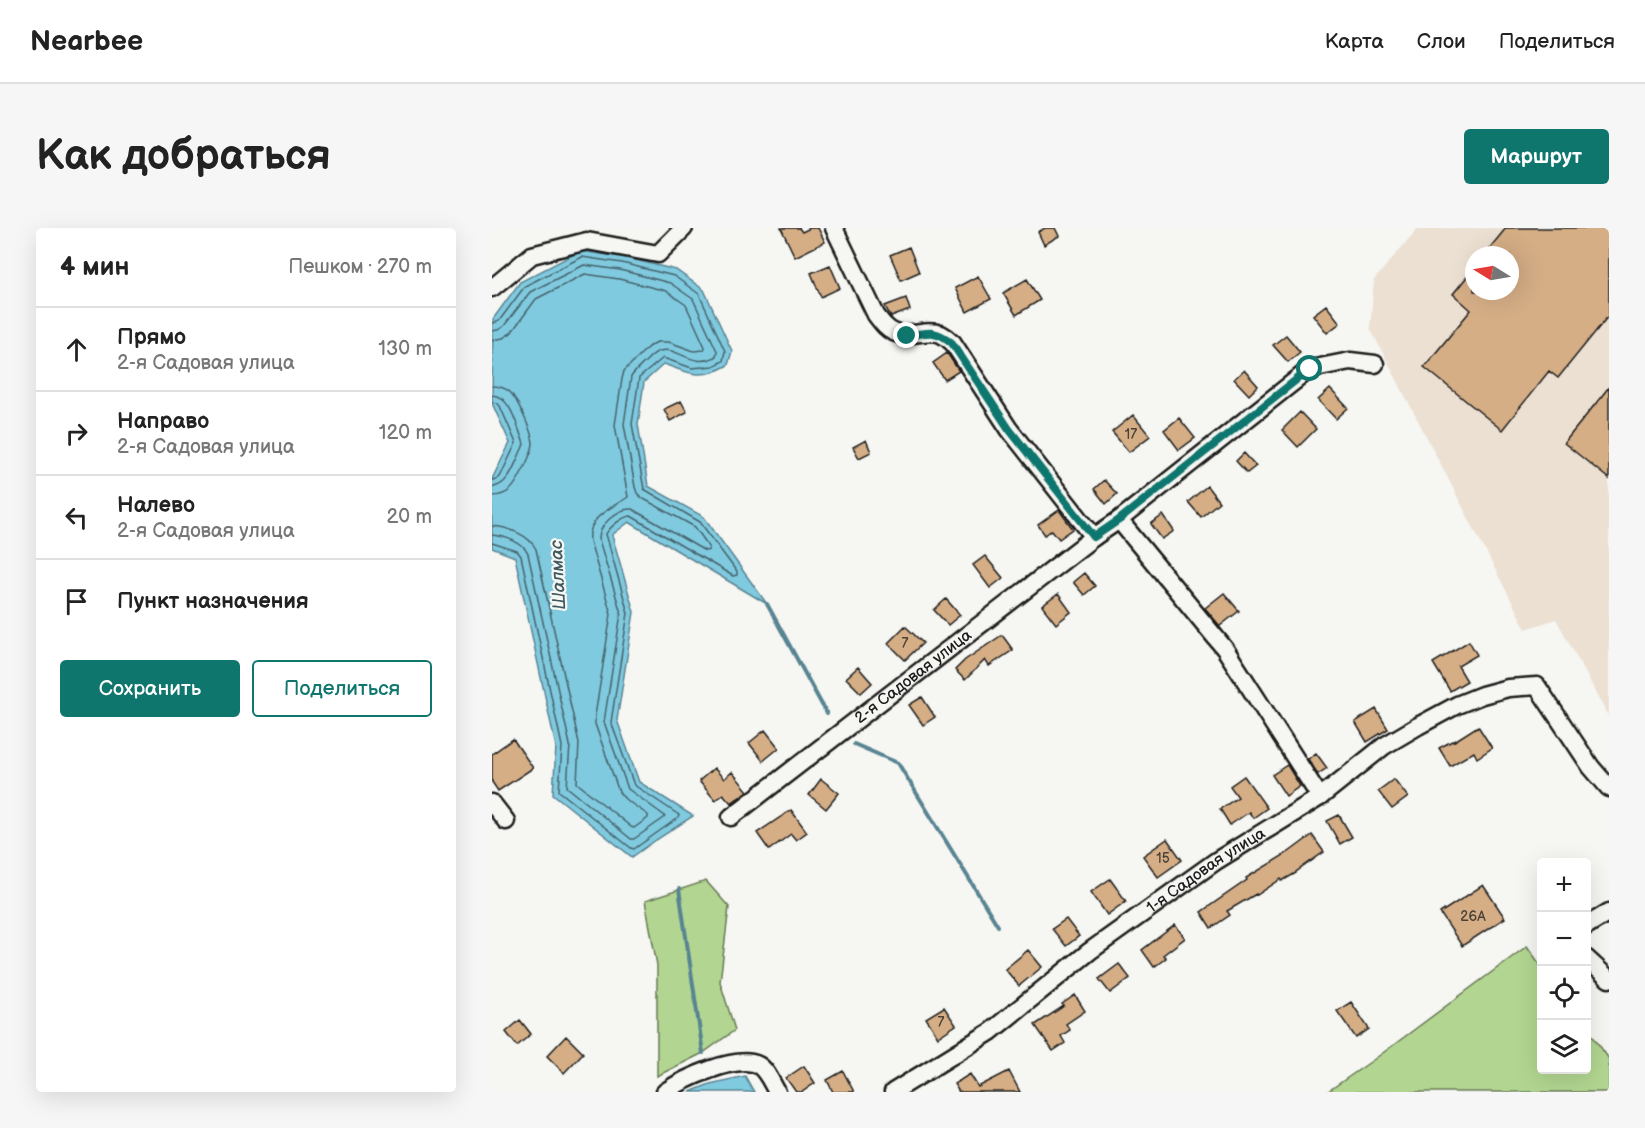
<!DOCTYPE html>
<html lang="ru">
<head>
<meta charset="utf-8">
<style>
	:root { --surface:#fff; --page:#f6f6f6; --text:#222; --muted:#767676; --line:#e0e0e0; --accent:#0f766e }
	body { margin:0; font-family:"Balsamiq Sans",sans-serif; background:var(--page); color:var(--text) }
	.controls { position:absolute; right:18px; bottom:18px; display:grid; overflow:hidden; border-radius:6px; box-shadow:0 6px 24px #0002 }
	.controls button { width:54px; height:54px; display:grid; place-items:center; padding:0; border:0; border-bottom:2px solid var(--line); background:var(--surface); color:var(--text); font:30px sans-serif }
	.compass { position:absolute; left:973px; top:18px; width:54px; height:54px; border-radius:50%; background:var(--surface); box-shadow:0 6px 24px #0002; rotate:281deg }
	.stop { position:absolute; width:18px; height:18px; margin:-14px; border:4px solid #0f766e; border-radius:50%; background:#fff }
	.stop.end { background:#0f766e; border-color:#fff; box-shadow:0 2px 6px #0008 }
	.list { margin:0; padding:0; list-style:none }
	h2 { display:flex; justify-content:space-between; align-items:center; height:78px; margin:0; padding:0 24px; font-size:26px }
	h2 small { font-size:20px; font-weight:400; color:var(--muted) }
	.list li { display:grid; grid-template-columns:39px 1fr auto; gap:18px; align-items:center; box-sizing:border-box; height:84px; padding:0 24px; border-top:2px solid var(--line) }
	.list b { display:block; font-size:22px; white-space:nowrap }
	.list p { margin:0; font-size:20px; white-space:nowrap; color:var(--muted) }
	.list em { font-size:20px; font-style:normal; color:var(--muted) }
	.actions { display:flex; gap:12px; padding:18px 24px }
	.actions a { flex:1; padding:14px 0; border:2px solid var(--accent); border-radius:6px; text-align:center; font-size:21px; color:var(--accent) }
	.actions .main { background:var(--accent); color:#fff }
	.icon { flex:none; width:33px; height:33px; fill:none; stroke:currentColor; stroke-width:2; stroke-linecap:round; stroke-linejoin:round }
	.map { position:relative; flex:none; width:1117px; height:864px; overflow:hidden; border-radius:6px }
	header { display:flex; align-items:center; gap:36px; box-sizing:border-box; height:84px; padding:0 30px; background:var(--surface); border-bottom:2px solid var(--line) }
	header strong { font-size:28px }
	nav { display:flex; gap:33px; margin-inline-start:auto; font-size:21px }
	.intro { display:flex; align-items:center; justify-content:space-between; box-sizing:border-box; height:144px; padding:0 36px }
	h1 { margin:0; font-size:42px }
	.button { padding:15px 27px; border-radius:6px; background:var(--accent); color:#fff; font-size:21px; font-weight:700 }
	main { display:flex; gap:36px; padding:0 36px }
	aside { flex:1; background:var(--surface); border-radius:6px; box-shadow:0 6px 24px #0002 }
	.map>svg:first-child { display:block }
</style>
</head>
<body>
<header>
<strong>Nearbee</strong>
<nav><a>Карта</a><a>Слои</a><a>Поделиться</a></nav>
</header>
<div class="intro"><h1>Как добраться</h1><a class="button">Маршрут</a></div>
<main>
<aside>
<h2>4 мин<small>Пешком · 270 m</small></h2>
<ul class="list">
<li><svg class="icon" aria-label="ahead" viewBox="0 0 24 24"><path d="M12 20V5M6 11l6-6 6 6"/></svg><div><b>Прямо</b><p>2-я Садовая улица</p></div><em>130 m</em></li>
<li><svg class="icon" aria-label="right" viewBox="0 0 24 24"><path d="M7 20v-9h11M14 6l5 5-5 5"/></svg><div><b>Направо</b><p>2-я Садовая улица</p></div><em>120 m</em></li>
<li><svg class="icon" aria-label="left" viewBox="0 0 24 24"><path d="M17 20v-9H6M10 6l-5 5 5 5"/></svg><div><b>Налево</b><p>2-я Садовая улица</p></div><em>20 m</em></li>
<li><svg class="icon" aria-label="arrive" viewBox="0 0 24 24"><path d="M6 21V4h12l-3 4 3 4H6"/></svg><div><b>Пункт назначения</b></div></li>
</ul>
<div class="actions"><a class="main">Сохранить</a><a>Поделиться</a></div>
</aside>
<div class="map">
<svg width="1117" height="864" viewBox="0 0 1117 864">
	<rect width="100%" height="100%" fill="#f6f6f2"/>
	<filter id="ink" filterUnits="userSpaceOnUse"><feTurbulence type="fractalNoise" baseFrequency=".0167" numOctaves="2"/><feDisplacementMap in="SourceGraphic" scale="12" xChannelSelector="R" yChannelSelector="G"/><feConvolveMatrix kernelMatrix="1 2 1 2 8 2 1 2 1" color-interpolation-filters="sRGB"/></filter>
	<g filter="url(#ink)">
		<path fill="#ece0d2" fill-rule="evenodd" d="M926,0H1117V488L1064,391L1034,401L878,100L882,52ZM982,27H1018V63H982Z"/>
		<path fill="#b2d691" stroke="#677956" stroke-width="1.5" d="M214,653L237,679L228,754L243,802L211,825L165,848V737L153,673Z
			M1035,718L1049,738L1050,842H1094L1095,800L1117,831V864H835L884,830Z"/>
		<path fill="#80cae0" stroke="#588492" stroke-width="1.5" d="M88,23L131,29L184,42L212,62L240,123L236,137C210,152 198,146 172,136L152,154L146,196L156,258L212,289L275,376L137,294L120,307L142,384L125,492L147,554L201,588L164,612L140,629L61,566L64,519L23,329L0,320V251L18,215L0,175L1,91L28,54Z
			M253,848L262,864H198L218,856Z"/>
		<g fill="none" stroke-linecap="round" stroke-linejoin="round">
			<path stroke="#44626a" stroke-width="1.5" d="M0,95L7,93L33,58L90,29L130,35L182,48L207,66L233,123L231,133L221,138L200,140L171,130L147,150L140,196L152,261L208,294L245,344V347L241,348L139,288C131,288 118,299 114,306L136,385L119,494L142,557L187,587L186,590L142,621L139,620L67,563L70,518L29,328L25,323L0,315
				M0,103L6,102L12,98L38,64L92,37L128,42L178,55L201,71L225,123L224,128C201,142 186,118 168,123C162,124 157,130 153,134C148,139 143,143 139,149L132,196L143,259L145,265L150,270L203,299L217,319V322L213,323L140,281C126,280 106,297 107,312L129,385L112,494L136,561L173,588L172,590L142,611H139L75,559L78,517L36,326C31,314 12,308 0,307
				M0,112L11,110L19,105L44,71L93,46L127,51L174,63L194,77L213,119L212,122L202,123L177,114H165L156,119L132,143L130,151L123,197L136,269C120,280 95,288 98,313L119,386L103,488V496L127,564L133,571L156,587V590L142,600L139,599L85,555L87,515L44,321C37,307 16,299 0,298
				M0,158C7,158 12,159 18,164C25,171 41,205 41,216C40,226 25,256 18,262C12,267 7,268 0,268
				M0,167C18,168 24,195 30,210L32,216L30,221C23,235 17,258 0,259
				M0,174L5,175L8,178L24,215L8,249L4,251L0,252"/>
			<path stroke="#588492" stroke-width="4" d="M275,376L335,486
				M362,516L406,535L506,698
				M187,661L211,825"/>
		</g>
		<path fill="#d5ae86" stroke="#1c1c1c" stroke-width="1.5" d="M289,0H307L310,4L318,0H326L333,14L303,29Z
			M553,0H563L567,8L552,17L546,4Z
			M1014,0H1117V87L1066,150L1057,143L1010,202L932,139L979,82L961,66L982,40V63H1018V27H992Z
			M417,19L427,44L409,52L398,27Z
			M338,37L348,60L329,69L319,45Z
			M486,48L499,71L475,84L463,60Z
			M535,51L548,72L524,87L511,65Z
			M414,70L418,82L399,89L393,78Z
			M834,77L848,95L835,105L821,87Z
			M794,107L808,124L796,134L781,117Z
			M455,125L467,143L453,152L441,135Z
			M752,142L766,158L757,167L742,151Z
			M1117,159V251L1072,215Z
			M838,161L856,180L844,191L826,172Z
			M189,173L195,184L178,193L172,181Z
			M808,184L824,201L806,219L790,202Z
			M641,187L658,208L637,224L620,204Z
			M687,190L703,210L687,222L672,202Z
			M374,212L379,224L367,230L361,219Z
			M752,225L764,238L755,245L744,233Z
			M612,252L625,266L614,276L602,261Z
			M715,258L727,274L709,289L696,274Z
			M567,282L581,301L567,311L560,302L553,307L546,297Z
			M671,287L682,303L670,311L659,296Z
			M493,328L511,350L498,360L481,337Z
			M592,345L603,358L592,367L581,354Z
			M732,365L747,383L728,398L713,380Z
			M566,366L579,384L564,396L550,378Z
			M454,371L468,387L456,397L442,382Z
			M413,398L431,415L413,432L396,415Z
			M510,407L521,422L497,438L493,432L473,452L463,442L473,432Z
			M977,413L985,427L966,438L975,453L958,463L941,435Z
			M366,439L380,455L369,465L354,450Z
			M430,469L443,489L431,497L417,477Z
			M884,481L896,501L875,514L863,494Z
			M986,498L1000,520L985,530L982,524L958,538L947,520L960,513L961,514Z
			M273,502L287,520L271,533L257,515Z
			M21,511L41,540L6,563L0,554V526Z
			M824,525L835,540L826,546L816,531Z
			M795,537L808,558L794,568L780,547Z
			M222,540L232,551L240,544L256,563L239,575L231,566L223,572L207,553Z
			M752,548L775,580L761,590L757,584L738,597L728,581L746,569L738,558Z
			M329,551L347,565L334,581L317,567Z
			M902,551L916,569L900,581L886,563Z
			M299,582L315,604L304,612L299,606L277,622L265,605Z
			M847,587L860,609L848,616L835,593Z
			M820,607L832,624L804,644V645L790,653L789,651L765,667L764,666L735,683L738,687L719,700L709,684L755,652L754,650L797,624Z
			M675,611L690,632L666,649L651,628Z
			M618,651L634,673L615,687L599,664Z
			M991,657L1013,690L970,718L948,685Z
			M574,691L587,708L574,718L560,701Z
			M683,697L693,710L671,727L674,730L662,739L650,722Z
			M536,722L550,739L527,758L513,741Z
			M627,736L638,750L618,765L607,751Z
			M583,767L593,783L574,796L578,802L569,808L573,815L561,823L543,797L572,778L570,776Z
			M859,774L877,801L864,810L845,783Z
			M452,779L464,797L446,809L434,790Z
			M28,792L39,806L25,818L14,804Z
			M74,808L91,825L72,845L55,828Z
			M312,838L323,855L310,864H304L294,850Z
			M351,843L362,864H341L335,852Z
			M517,843L528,864H467L462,856L478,846L486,859Z"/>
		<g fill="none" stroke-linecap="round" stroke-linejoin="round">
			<g stroke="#1c1c1c" stroke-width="21">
				<g id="minor">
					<path d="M342,0L384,87C387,91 390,95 393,98C411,116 430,99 449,106C453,108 457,111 461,115L517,201L602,309"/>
					<path d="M0,60L40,27L95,13L166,26L192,0"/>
					<path d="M627,292L733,421L828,569"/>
					<path d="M0,575L14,593"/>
					<path id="s1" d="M239,589L602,309L627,292L818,141L858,133L883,136"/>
					<path d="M1094,698L1117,684"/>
					<path d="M1094,730L1117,751"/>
					<path d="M173,864C191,851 245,826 266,837C275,842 280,856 285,864"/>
					<path id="s2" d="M401,864L498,804L598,723L724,633L828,569L892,518L926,498L965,477L990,467L1016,460L1045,458L1099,539L1117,560"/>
				</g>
			</g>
			<use href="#minor" stroke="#f6f6f2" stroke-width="16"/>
		</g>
	</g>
	<g fill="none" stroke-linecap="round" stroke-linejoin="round" filter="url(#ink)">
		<path stroke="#0f766e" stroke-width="8" d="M415,108C435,104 444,101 460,115L517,201L602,309L627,292L818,141"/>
	</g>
	<g text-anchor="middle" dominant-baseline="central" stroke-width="4.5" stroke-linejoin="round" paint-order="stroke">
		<g font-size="14" fill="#4a4036">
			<text x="639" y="206">17</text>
			<text x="413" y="415">7</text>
			<text x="671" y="630">15</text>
			<text x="981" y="688">26А</text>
			<text x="449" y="794">7</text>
		</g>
		<g font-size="16" fill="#1c1c1c" stroke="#f6f6f2">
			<text stroke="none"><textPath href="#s1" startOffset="230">2-я Садовая улица</textPath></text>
			<text stroke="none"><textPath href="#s2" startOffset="384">1-я Садовая улица</textPath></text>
		</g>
		<g font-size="18" font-style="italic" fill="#3f5961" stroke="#f6f6f2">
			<text transform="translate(66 347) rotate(-93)">Шалмас</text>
		</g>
	</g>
</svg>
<div class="controls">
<button>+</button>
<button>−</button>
<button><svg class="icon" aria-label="locate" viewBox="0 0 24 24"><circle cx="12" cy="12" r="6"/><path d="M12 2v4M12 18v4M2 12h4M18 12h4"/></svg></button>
<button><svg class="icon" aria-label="layers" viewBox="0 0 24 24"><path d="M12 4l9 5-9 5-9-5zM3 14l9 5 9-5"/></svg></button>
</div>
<svg class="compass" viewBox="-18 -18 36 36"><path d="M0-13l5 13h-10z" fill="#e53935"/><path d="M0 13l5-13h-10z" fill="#767676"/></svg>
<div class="stop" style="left:818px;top:141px"></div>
<div class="stop end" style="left:415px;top:108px"></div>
</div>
</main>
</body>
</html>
